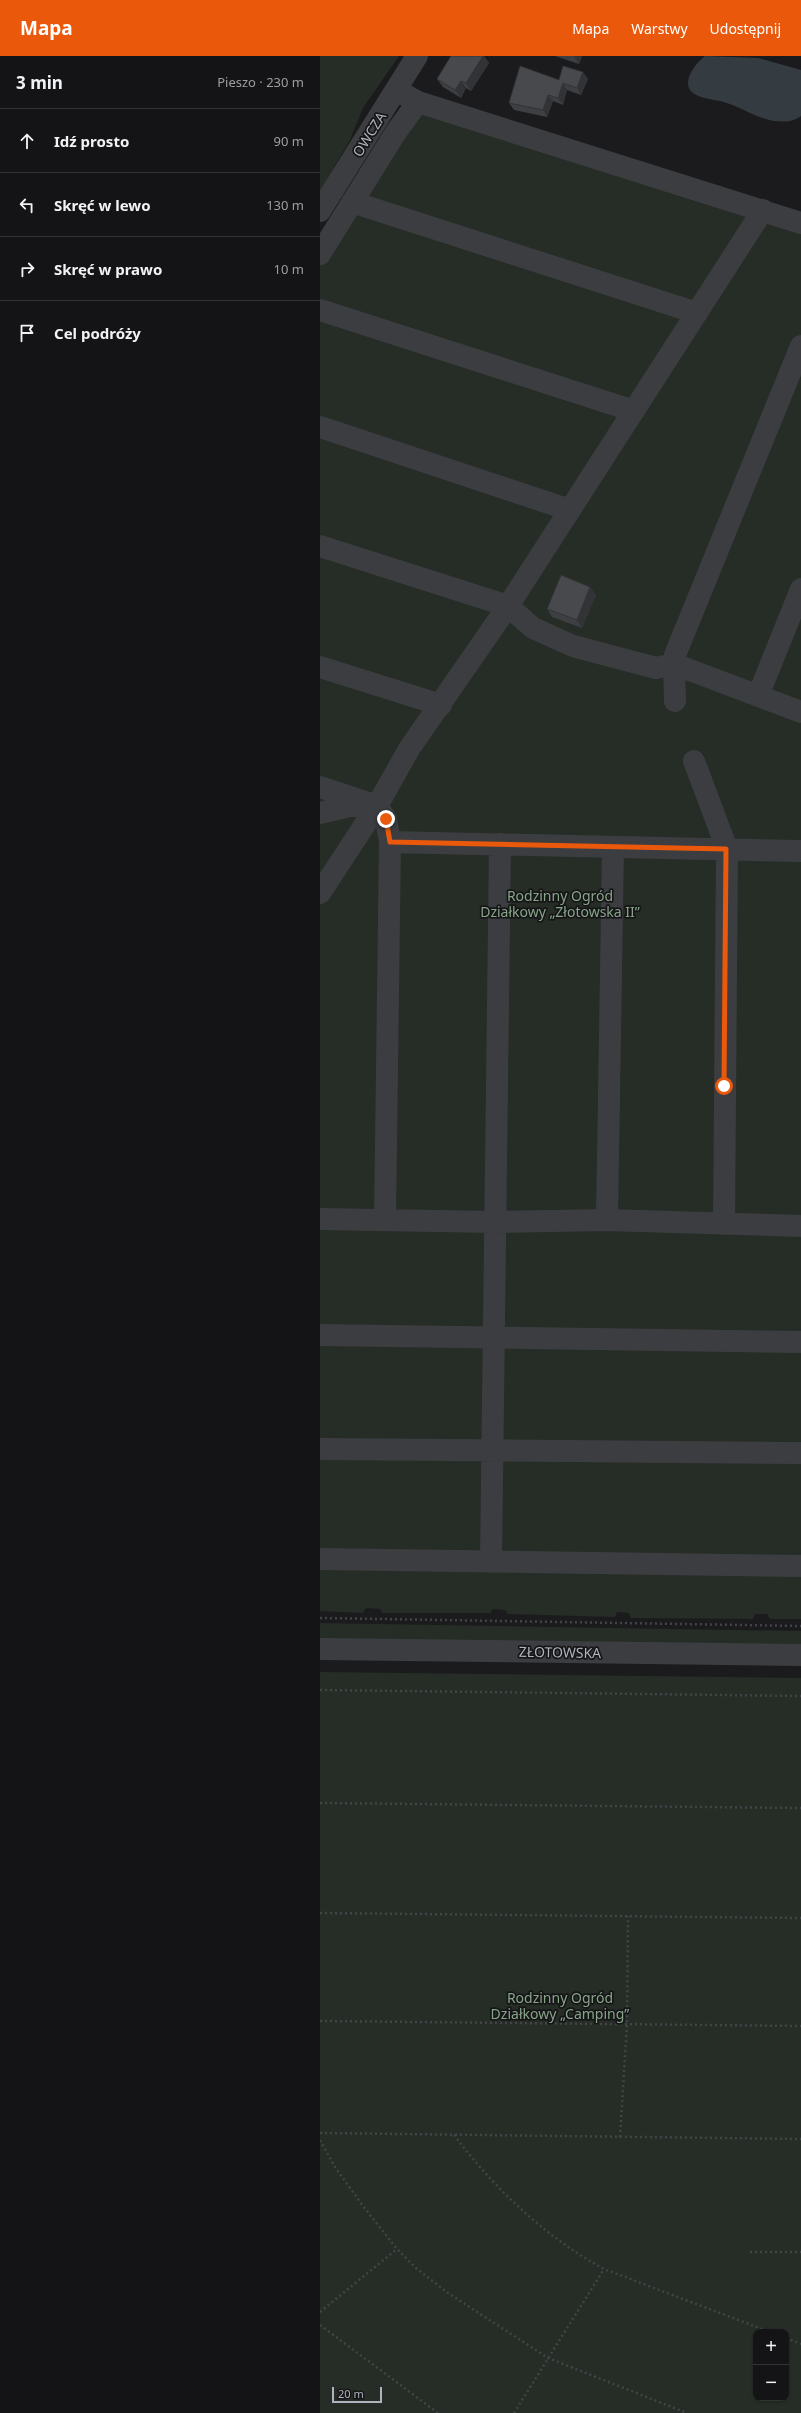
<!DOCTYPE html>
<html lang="pl">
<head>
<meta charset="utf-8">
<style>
	:root { --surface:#141416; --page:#212123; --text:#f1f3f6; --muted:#9d9ea1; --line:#333335; --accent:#ea580c }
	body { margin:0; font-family:"Noto Sans",sans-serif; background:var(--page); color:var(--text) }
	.controls { position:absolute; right:12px; bottom:12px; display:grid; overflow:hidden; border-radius:8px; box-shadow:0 1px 3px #0004 }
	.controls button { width:36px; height:36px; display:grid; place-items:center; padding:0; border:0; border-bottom:1px solid var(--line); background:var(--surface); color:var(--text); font:20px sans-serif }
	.scale { position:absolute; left:12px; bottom:10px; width:50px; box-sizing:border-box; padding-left:4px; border:2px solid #afb3bb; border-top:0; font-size:11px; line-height:14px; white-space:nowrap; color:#afb3bb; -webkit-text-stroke:3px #161618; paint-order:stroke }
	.stop { position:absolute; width:12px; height:12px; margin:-9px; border:3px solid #ea580c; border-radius:50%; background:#fff }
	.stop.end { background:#ea580c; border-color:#fff; box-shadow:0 1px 4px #0008 }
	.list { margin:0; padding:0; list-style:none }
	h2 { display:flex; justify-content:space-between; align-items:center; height:52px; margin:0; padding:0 16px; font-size:17px }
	h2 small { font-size:13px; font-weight:400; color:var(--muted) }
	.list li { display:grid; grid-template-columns:26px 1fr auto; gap:12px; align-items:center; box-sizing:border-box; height:64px; padding:0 16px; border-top:1px solid var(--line) }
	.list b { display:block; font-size:15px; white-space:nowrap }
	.list em { font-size:13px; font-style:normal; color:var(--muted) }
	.icon { flex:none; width:22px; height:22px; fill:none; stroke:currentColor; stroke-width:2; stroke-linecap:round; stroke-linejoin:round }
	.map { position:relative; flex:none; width:481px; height:2357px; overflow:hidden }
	header { display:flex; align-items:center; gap:24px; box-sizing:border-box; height:56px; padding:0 20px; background:var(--accent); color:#fff }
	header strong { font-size:19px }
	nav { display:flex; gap:22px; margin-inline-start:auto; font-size:14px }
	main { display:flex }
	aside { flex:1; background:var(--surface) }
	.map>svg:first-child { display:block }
</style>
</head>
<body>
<header>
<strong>Mapa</strong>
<nav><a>Mapa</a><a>Warstwy</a><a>Udostępnij</a></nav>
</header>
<main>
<aside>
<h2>3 min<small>Pieszo · 230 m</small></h2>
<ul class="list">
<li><svg class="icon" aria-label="ahead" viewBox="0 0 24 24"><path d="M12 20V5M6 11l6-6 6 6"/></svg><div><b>Idź prosto</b></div><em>90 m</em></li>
<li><svg class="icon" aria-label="left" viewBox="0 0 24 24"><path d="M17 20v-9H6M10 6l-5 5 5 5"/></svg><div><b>Skręć w lewo</b></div><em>130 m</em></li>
<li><svg class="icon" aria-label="right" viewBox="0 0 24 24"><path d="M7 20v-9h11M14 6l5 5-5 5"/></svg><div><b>Skręć w prawo</b></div><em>10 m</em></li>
<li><svg class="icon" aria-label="arrive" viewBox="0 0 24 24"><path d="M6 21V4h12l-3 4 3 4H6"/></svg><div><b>Cel podróży</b></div></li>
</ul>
</aside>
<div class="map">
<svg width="481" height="2357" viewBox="0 0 481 2357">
	<rect width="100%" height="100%" fill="#1b1b1d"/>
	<path fill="#252d26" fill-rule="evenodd" d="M0,0H79L43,52L30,84L0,135Z
		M84,47L481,156V1563H450L447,1558H435L433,1563L311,1562L309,1557L297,1556L295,1561L188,1558L185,1554L172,1553L171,1557H62L60,1553L46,1552L43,1557L0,1555V181Z
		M0,1567L481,1575V1592L0,1586Z
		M0,1616L481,1622V2357H0ZM436,2276H466V2342H436Z"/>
	<path fill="#343c42" d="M385,0L438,2L481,14V60C473,66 465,66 455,65C438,63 421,51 404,46C394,43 377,43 370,34C363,23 377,6 385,0Z"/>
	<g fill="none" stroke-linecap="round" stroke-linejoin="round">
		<path stroke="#424448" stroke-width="2.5" stroke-dasharray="2 3" stroke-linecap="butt" d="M0,1562L481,1570
			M0,1634L481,1640
			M0,1747L481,1752
			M0,1857L481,1862
			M0,1965L481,1970
			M0,2077L481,2083
			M134,2079C174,2132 225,2181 284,2213L450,2276
			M300,2081L307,1968L308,1860
			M0,2084L15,2111L43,2150L77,2193L97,2213L128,2237L228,2302L367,2357
			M430,2196H481
			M0,2256L77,2193
			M0,2269L118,2357
			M466,2282L481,2288
			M194,2357L284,2213"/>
		<path stroke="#3c3d41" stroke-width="22" d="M76,34L98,46L481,167
			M32,146L377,257
			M0,155L97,0
			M0,198L76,76L98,46
			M0,254L314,355
			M0,371L250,454
			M0,490L188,550L213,572L253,590L336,612L354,608L481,656
			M0,611L121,649
			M438,640L481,533
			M355,645L354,608L355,599L481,290
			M374,705L407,793L404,1168
			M0,731L57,750L66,763L70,786L65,1164
			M0,757L30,750H45
			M70,786L481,795
			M0,837L57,750L89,693L188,550L443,154
			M0,1163L175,1166L287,1164L481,1170
			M287,1164L293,791
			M0,1279L481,1286
			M0,1393L481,1397
			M0,1503L481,1510
			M171,1506L180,788
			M0,1593L481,1599"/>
	</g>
	<path fill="#3e3f42" d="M131,0H164L169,7L151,35L146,32L141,42L123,31L117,23Z
		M235,0H262L259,8Z
		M268,23L261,39L247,34L243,49L233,45L227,61L194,54L189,47L239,24Z
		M270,531L276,539L262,572L232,561L227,553Z"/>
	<path fill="#323336" d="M163,0H164L169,7L151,35L146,27Z
		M254,0H262L259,8Z
		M263,16L268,23L261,39L257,32Z
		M141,25L146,32L141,42L135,34Z
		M243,27L247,34L243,49L238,42Z
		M228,39L233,45L227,61L223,54Z
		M270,531L276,539L262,572L257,564Z"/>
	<path fill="#48494d" stroke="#323336" d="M131,0H163L146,27L141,25L135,34L117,23Z
		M200,10L239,24L243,10L263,16L257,32L243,27L238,42L228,39L223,54L189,47Z
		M241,519L270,531L257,564L227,553Z"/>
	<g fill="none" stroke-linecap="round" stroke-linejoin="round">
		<path stroke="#ea580c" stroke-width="5" d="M66,763L70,786L406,793L404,1030"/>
	</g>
	<g text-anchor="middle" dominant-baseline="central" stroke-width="3.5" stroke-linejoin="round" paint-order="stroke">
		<g font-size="14" fill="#afb3bb" stroke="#161618">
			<text transform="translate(49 78) rotate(-58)">OWCZA</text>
			<text transform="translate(240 1596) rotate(1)">ZŁOTOWSKA</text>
		</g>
		<g font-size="14" fill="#88a489" stroke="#161618">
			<text x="240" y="839">Rodzinny Ogród<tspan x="240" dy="16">Działkowy „Złotowska II”</tspan></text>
			<text x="240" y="1941">Rodzinny Ogród<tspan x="240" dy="16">Działkowy „Camping”</tspan></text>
		</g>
	</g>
</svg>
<div class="controls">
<button>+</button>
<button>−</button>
</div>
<div class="scale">20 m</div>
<div class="stop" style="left:404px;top:1030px"></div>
<div class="stop end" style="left:66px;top:763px"></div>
</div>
</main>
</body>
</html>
